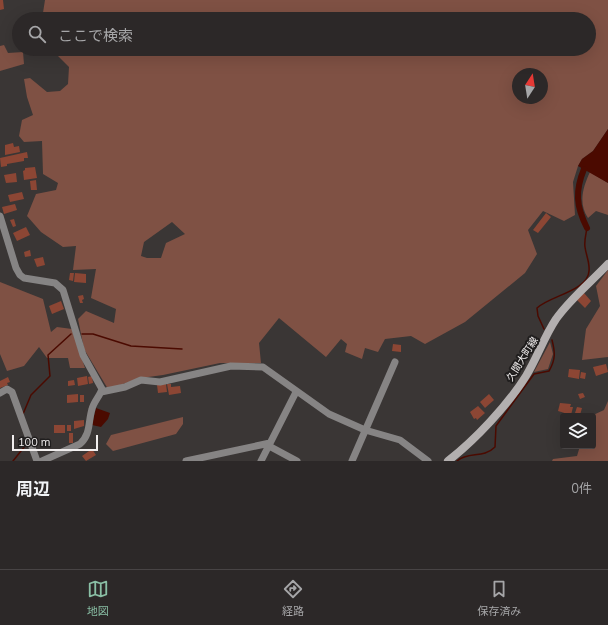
<!DOCTYPE html>
<html lang="ja">
<head>
<meta charset="utf-8">
<style>
	:root { --surface:#2c2828; --page:#383434; --text:#f1f3f6; --muted:#a6a6a8; --line:#484445; --accent:#8abfa5 }
	body { margin:0; font-family:Mulish,"Noto Sans JP",sans-serif; background:var(--page); color:var(--text) }
	.controls { position:absolute; right:12px; bottom:12px; display:grid; overflow:hidden; border-radius:4px; box-shadow:0 4px 16px #0002 }
	.controls button { width:36px; height:36px; display:grid; place-items:center; padding:0; border:0; border-bottom:1px solid var(--line); background:var(--surface); color:var(--text); font:20px sans-serif }
	.compass { position:absolute; left:512px; top:68px; width:36px; height:36px; border-radius:50%; background:var(--surface); box-shadow:0 4px 16px #0002; rotate:12deg }
	.scale { position:absolute; left:12px; bottom:10px; width:86px; box-sizing:border-box; padding-left:4px; border:2px solid #f2efef; border-top:0; font-size:11px; line-height:14px; white-space:nowrap; color:#f2efef; -webkit-text-stroke:3px #201e1e; paint-order:stroke }
	.list { margin:0; padding:0; list-style:none }
	h2 { display:flex; justify-content:space-between; align-items:center; height:52px; margin:0; padding:0 16px; font-size:17px }
	h2 small { font-size:13px; font-weight:400; color:var(--muted) }
	.icon { flex:none; width:22px; height:22px; fill:none; stroke:currentColor; stroke-width:2; stroke-linecap:round; stroke-linejoin:round }
	.map { position:relative; flex:none; width:608px; height:461px; overflow:hidden }
	.search { position:absolute; background:var(--surface); box-shadow:0 4px 16px #0002; left:12px; right:12px; top:12px; height:44px; display:flex; align-items:center; gap:10px; box-sizing:border-box; padding:0 14px; border-radius:22px; color:var(--muted); font-size:15px }
	.sheet { height:108px; background:var(--surface) }
	nav { display:flex; justify-content:space-around; align-items:center; box-sizing:border-box; height:56px; border-top:1px solid var(--line); background:var(--surface); font-size:11px; color:var(--muted) }
	nav a { display:grid; justify-items:center; gap:2px }
	nav .on { color:var(--accent) }
	.map>svg:first-child { display:block }
</style>
</head>
<body>
<div class="map">
<svg width="608" height="461" viewBox="0 0 608 461">
	<rect width="100%" height="100%" fill="#3a3635"/>
	<path fill="#7f5144" fill-rule="evenodd" d="M45,0H608V129L593,151L582,159L578,166L573,182L575,215L564,221L543,211L528,230L537,254L525,273L465,322L425,344L411,336L385,339L378,352L365,348L362,359L345,352L347,344L341,339L326,357L279,318L259,343L261,363H220L163,375L141,378L108,389L84,349L78,319L86,311L114,323L116,309L91,298L96,269L73,270L76,246L63,247L41,232L27,216L36,194L56,190L58,183L43,174L42,141L24,142L19,136L22,120L33,115L27,97L24,79L30,78L47,92L60,91L68,84L69,67L51,49H589V19H42ZM518,74H542V98H518ZM172,222L185,234L166,243L161,258H147L141,256L144,242Z
		M4,45L8,53L23,52L24,64L0,71V46Z
		M590,172L608,183V215L596,211L588,218C578,203 583,187 590,172Z
		M608,270V357L582,360L586,329L600,306L596,286Z
		M0,282L43,299L51,332L57,327L72,329L85,368H70L68,358H47L39,347L24,366L7,371L0,354Z
		M550,342L553,354L548,369L534,372Z
		M608,401V461H552L553,459L577,456L580,446H593V416H591L604,410Z
		M183,417V424L176,434L113,451L106,444L111,435Z"/>
	<path fill="#4b0a00" d="M608,129V183L578,166L582,159L593,151Z
		M96,408L110,413L108,419L101,427L92,425Z"/>
	<g fill="none" stroke-linecap="round" stroke-linejoin="round">
		<path stroke="#4b0a00" stroke-width="1.5" d="M544,329L538,316L537,308C549,296 588,291 589,271C590,263 586,255 585,247C584,241 586,234 587,228
			M82,334H93L131,346L182,349
			M23,414L31,395L50,376L48,355L71,334
			M13,461L25,446
			M457,461C469,451 483,459 495,447L496,426L534,374L549,371C556,359 555,352 552,340"/>
		<path stroke="#4b0a00" stroke-width="6" d="M584,169C575,191 576,206 587,228"/>
	</g>
	<path fill="#8c4634" d="M0,0H3L4,9L0,10Z
		M13,143L14,147L19,146L20,152L5,155V145Z
		M27,152L28,158H24V161L7,164V166L1,167L0,158Z
		M35,167L37,178L24,180L23,171L25,170V168Z
		M16,173L17,182L6,183L4,175Z
		M36,180L37,190H31L30,181Z
		M22,192L24,199L10,202L8,195Z
		M15,204L17,210L4,214L2,207Z
		M546,213L551,217L538,233L533,230Z
		M14,219L16,226L13,227L10,220Z
		M26,227L30,235L17,241L13,233Z
		M30,250L31,256L25,257L24,252Z
		M43,257L45,265L37,267L34,259Z
		M70,273H74L73,281L69,280Z
		M75,273L86,274V283L74,282Z
		M584,293L591,301L585,308L577,300Z
		M83,295L84,299L82,300L83,303H80L78,296Z
		M61,301L64,309L52,314L49,306Z
		M393,344L401,345V352L392,351Z
		M606,364L608,372L596,376L593,367Z
		M569,369L580,370L579,379L568,377Z
		M581,372L586,373L585,379L580,378Z
		M87,376L88,384L78,386L77,378Z
		M92,376L93,383L89,384L88,377Z
		M8,377L10,382L7,383L8,385L0,388V381Z
		M74,380L75,385L68,386V381Z
		M166,384L167,392L158,393L157,385Z
		M167,384H171V387L180,386L181,393L169,395Z
		M583,393L585,397L580,399L578,394Z
		M78,394V402L67,403V395Z
		M489,394L494,400L485,408L480,402Z
		M80,395H84V402H80Z
		M560,403L571,404L570,407H573L571,415L558,411Z
		M478,406L485,413L477,420L476,418L474,419L470,412Z
		M577,407L582,408L580,415L575,413Z
		M84,420V426L74,429V421Z
		M54,425H65V433H54Z
		M67,425H71V431H67Z
		M69,433H73V443H69Z
		M92,449L96,455L86,461L82,456Z"/>
	<g fill="none" stroke-linecap="round" stroke-linejoin="round">
		<path stroke="#868484" stroke-width="7" d="M0,216L16,268L20,275L24,278L55,283L63,290L83,355L102,389C100,396 94,401 92,409C88,422 91,434 80,444L42,461
			M101,392L125,387L141,380L160,382L231,366L263,367L329,414L365,430L400,440L428,461
			M0,393L7,389L12,392L37,461
			M269,446L297,461
			M186,461L270,443
			M261,461L296,392
			M352,461L395,362"/>
		<path stroke="#b3afaf" stroke-width="8" d="M448,461C475,440 508,405 526,376C537,358 544,337 556,319C570,299 591,282 608,264"/>
	</g>
	<g text-anchor="middle" dominant-baseline="central" stroke-width="4" stroke-linejoin="round" paint-order="stroke">
		<g font-size="10" fill="#f2efef" stroke="#201e1e">
			<text transform="translate(522 359) rotate(-58)">久間大町線</text>
		</g>
	</g>
</svg>
<div class="controls">
<button><svg class="icon" aria-label="layers" viewBox="0 0 24 24"><path d="M12 4l9 5-9 5-9-5zM3 14l9 5 9-5"/></svg></button>
</div>
<svg class="compass" viewBox="-18 -18 36 36"><path d="M0-13l5 13h-10z" fill="#e53935"/><path d="M0 13l5-13h-10z" fill="#a6a6a8"/></svg>
<div class="scale">100 m</div>
<div class="search"><svg class="icon" aria-label="search" viewBox="0 0 24 24"><circle cx="10" cy="10" r="6"/><path d="M15 15l6 6"/></svg>ここで検索</div>
</div>
<section class="sheet">
<h2>周辺<small>0件</small></h2>
<ul class="list">
</ul>
</section>
<nav>
<a class="on"><svg class="icon" aria-label="map" viewBox="0 0 24 24"><path d="M3 6l6-2 6 2 6-2v14l-6 2-6-2-6 2zM9 4v14M15 6v14"/></svg>地図</a>
<a><svg class="icon" aria-label="directions" viewBox="0 0 24 24"><path d="M12 3l9 9-9 9-9-9zM9 14v-3h6M13 9l2 2-2 2"/></svg>経路</a>
<a><svg class="icon" aria-label="saved" viewBox="0 0 24 24"><path d="M7 4h10v16l-5-4-5 4z"/></svg>保存済み</a>
</nav>
</body>
</html>
